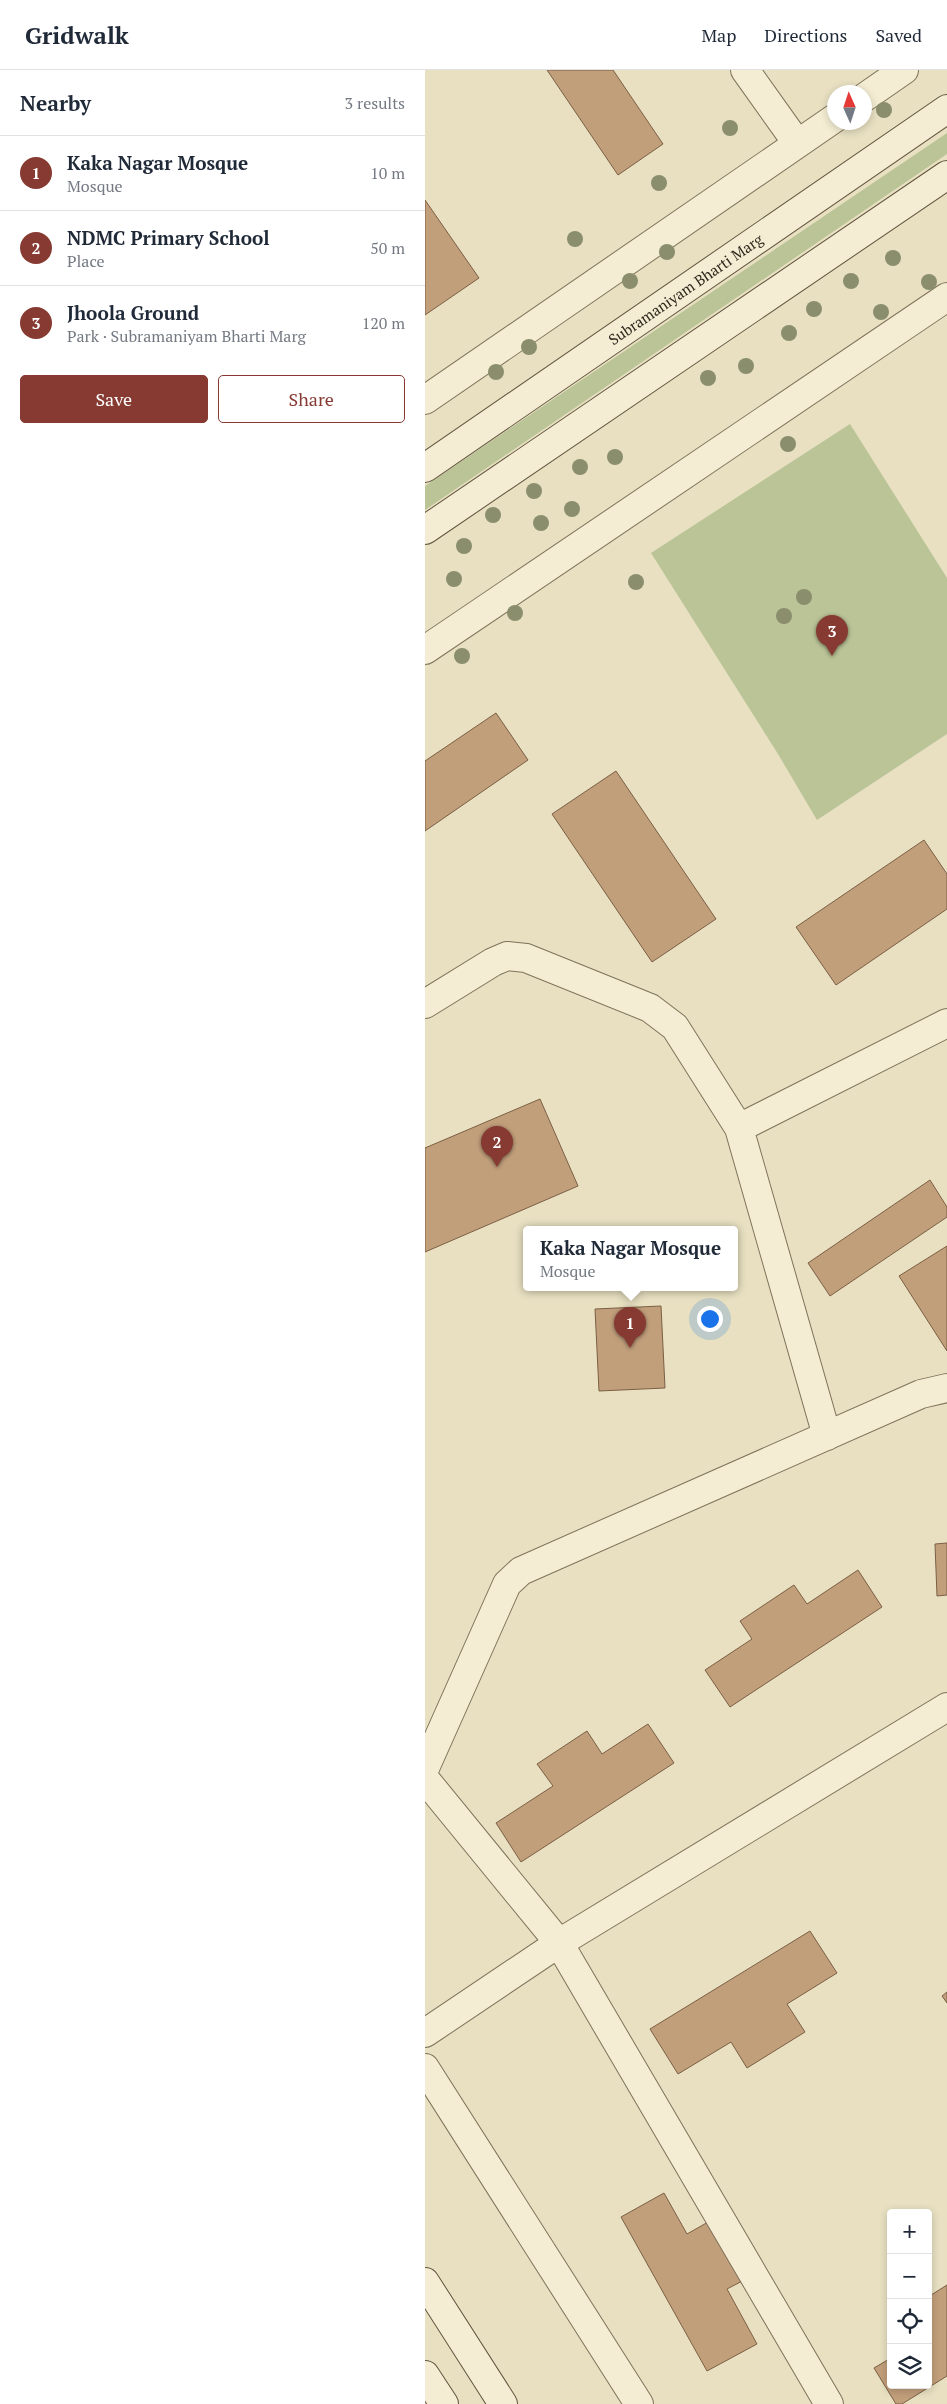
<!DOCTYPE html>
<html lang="en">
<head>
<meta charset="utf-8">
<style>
	:root { --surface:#fff; --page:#f6f6f7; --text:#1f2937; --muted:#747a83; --line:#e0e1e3; --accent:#873a32 }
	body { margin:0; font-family:"PT Serif",serif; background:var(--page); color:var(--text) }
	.controls { position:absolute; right:15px; bottom:15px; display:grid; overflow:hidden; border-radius:5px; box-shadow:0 2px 8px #0003 }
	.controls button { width:45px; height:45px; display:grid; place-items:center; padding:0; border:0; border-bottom:1px solid var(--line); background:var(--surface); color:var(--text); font:25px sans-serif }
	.compass { position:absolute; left:402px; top:15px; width:45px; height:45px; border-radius:50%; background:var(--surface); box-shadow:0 2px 8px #0003; rotate:357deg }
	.you { position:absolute; left:284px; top:1248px; width:18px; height:18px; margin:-12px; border:4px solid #fff; border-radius:50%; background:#1a73e8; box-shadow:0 0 0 8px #1a73e833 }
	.badge { display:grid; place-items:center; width:32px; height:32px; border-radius:50%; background:var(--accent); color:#fff; font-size:16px; font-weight:700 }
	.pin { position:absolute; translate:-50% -41px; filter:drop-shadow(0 1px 2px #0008) }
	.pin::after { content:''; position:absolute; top:26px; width:18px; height:15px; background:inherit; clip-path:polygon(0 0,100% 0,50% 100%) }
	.popup { position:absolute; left:98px; top:1156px; width:215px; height:65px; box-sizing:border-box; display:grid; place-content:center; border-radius:5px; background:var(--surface); filter:drop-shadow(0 1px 4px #0005); font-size:16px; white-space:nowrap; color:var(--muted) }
	.popup b { font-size:19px; color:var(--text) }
	.popup::after { content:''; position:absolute; left:50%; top:100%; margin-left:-10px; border:10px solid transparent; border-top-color:var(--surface) }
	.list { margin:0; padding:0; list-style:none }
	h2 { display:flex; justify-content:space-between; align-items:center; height:65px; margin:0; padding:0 20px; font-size:21px }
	h2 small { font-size:16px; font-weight:400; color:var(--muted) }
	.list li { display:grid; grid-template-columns:32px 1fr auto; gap:15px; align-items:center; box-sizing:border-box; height:75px; padding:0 20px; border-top:1px solid var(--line) }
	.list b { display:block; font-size:19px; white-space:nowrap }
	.list p { margin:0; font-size:16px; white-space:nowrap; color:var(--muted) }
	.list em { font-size:16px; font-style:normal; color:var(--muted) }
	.actions { display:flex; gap:10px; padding:15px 20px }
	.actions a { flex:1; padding:11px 0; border:1px solid var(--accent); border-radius:5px; text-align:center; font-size:18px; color:var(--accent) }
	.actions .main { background:var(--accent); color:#fff }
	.icon { flex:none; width:28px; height:28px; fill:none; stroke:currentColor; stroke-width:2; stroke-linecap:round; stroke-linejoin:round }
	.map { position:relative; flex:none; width:522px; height:2334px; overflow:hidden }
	header { display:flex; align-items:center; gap:30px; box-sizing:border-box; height:70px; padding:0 25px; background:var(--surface); border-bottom:1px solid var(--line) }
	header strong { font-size:24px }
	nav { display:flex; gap:28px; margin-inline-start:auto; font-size:18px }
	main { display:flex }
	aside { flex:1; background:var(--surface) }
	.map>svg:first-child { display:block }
</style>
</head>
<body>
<header>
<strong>Gridwalk</strong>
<nav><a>Map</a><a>Directions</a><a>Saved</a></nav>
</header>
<main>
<aside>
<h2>Nearby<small>3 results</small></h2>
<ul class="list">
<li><span class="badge">1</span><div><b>Kaka Nagar Mosque</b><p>Mosque</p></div><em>10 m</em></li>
<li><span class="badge">2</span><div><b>NDMC Primary School</b><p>Place</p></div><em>50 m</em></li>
<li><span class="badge">3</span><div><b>Jhoola Ground</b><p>Park · Subramaniyam Bharti Marg</p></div><em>120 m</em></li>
</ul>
<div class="actions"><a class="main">Save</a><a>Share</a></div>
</aside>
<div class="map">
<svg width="522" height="2334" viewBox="0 0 522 2334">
	<rect width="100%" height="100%" fill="#e8e0c1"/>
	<path fill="#bac497" d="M522,63V84L0,440V416Z
		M425,354L522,508V664L392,750L353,684L226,483Z"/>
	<path fill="#c29f7b" stroke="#7b5f44" d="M122,0H188L238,74L193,105Z
		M0,130L54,208L0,245Z
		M71,643L103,690L0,761V691Z
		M191,701L291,849L227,892L127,744Z
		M499,770L522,804V839L411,915L371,857Z
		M115,1029L153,1116L0,1182V1078Z
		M505,1110L522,1137V1147L405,1226L383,1193Z
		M522,1176V1281L474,1206Z
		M236,1236L240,1318L174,1321L170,1239Z
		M522,1473V1525L512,1526L510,1474Z
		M433,1500L457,1537L305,1637L280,1600L327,1569L315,1551L369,1515L382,1534Z
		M223,1654L249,1693L96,1792L71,1753L128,1716L112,1694L162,1661L177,1684Z
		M385,1861L412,1903L362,1934L380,1962L322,1998L306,1972L253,2004L225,1959Z
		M522,1922V1933L517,1926Z
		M239,2123L262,2164L292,2147L325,2207L302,2219L332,2274L282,2301L196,2147Z
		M522,2215V2306L477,2334H471L449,2298L466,2288V2315H503V2227Z"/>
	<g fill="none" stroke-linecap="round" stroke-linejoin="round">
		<g stroke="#7f725b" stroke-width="30">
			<path id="minor" d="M320,0L372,73
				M440,27L479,0
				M0,330L410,48
				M0,580L522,227
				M0,934L68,892L82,886L101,888L225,938L250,957L314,1058L522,953
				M314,1058L402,1366
				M0,1698L82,1514L96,1501L496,1324L522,1318
				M0,1709L134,1873L404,2334
				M0,1963L134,1873L522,1637
				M0,1998L214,2334"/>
		</g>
		<g stroke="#61533e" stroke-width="30">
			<g id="secondary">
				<path id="s1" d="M0,398L522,39"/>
				<path d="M0,460L522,105"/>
				<path d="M0,2212L78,2334"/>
				<path d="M0,2305L19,2334"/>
			</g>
		</g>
		<use href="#minor" stroke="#f4edd3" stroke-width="28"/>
		<use href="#secondary" stroke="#f4edd3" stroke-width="28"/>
	</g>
	<g fill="#8a8e6c">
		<circle cx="459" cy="40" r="8"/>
		<circle cx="305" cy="58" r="8"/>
		<circle cx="234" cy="113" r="8"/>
		<circle cx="150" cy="169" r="8"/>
		<circle cx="242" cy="182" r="8"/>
		<circle cx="468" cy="188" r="8"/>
		<circle cx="205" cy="211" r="8"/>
		<circle cx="426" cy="211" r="8"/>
		<circle cx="504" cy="212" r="8"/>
		<circle cx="389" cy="239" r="8"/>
		<circle cx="456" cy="242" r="8"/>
		<circle cx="364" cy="263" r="8"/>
		<circle cx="104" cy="277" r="8"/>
		<circle cx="321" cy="296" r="8"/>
		<circle cx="71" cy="302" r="8"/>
		<circle cx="283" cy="308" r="8"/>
		<circle cx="363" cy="374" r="8"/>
		<circle cx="190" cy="387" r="8"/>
		<circle cx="155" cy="397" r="8"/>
		<circle cx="109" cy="421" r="8"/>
		<circle cx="147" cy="439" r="8"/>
		<circle cx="68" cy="445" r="8"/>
		<circle cx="116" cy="453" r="8"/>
		<circle cx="39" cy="476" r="8"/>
		<circle cx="29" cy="509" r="8"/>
		<circle cx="211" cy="512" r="8"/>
		<circle cx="379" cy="527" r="8"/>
		<circle cx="90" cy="543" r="8"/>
		<circle cx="359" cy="546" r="8"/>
		<circle cx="37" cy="586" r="8"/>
	</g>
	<g text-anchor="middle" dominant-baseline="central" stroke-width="4" stroke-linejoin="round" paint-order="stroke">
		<g font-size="15" fill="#30281d" stroke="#f0ead0">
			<text stroke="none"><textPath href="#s1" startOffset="316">Subramaniyam Bharti Marg</textPath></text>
		</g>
	</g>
</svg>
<div class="controls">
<button>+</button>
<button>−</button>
<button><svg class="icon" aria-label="locate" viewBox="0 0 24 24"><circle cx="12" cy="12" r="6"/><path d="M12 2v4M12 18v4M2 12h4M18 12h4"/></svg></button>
<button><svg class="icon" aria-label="layers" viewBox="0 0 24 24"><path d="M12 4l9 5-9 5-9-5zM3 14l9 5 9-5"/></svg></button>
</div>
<svg class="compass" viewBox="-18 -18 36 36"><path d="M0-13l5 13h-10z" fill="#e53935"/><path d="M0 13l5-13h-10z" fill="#747a83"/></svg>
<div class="you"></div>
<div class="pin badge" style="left:205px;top:1278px">1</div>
<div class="popup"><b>Kaka Nagar Mosque</b>Mosque</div>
<div class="pin badge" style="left:72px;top:1097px">2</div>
<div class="pin badge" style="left:407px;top:586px">3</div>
</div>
</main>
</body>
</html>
